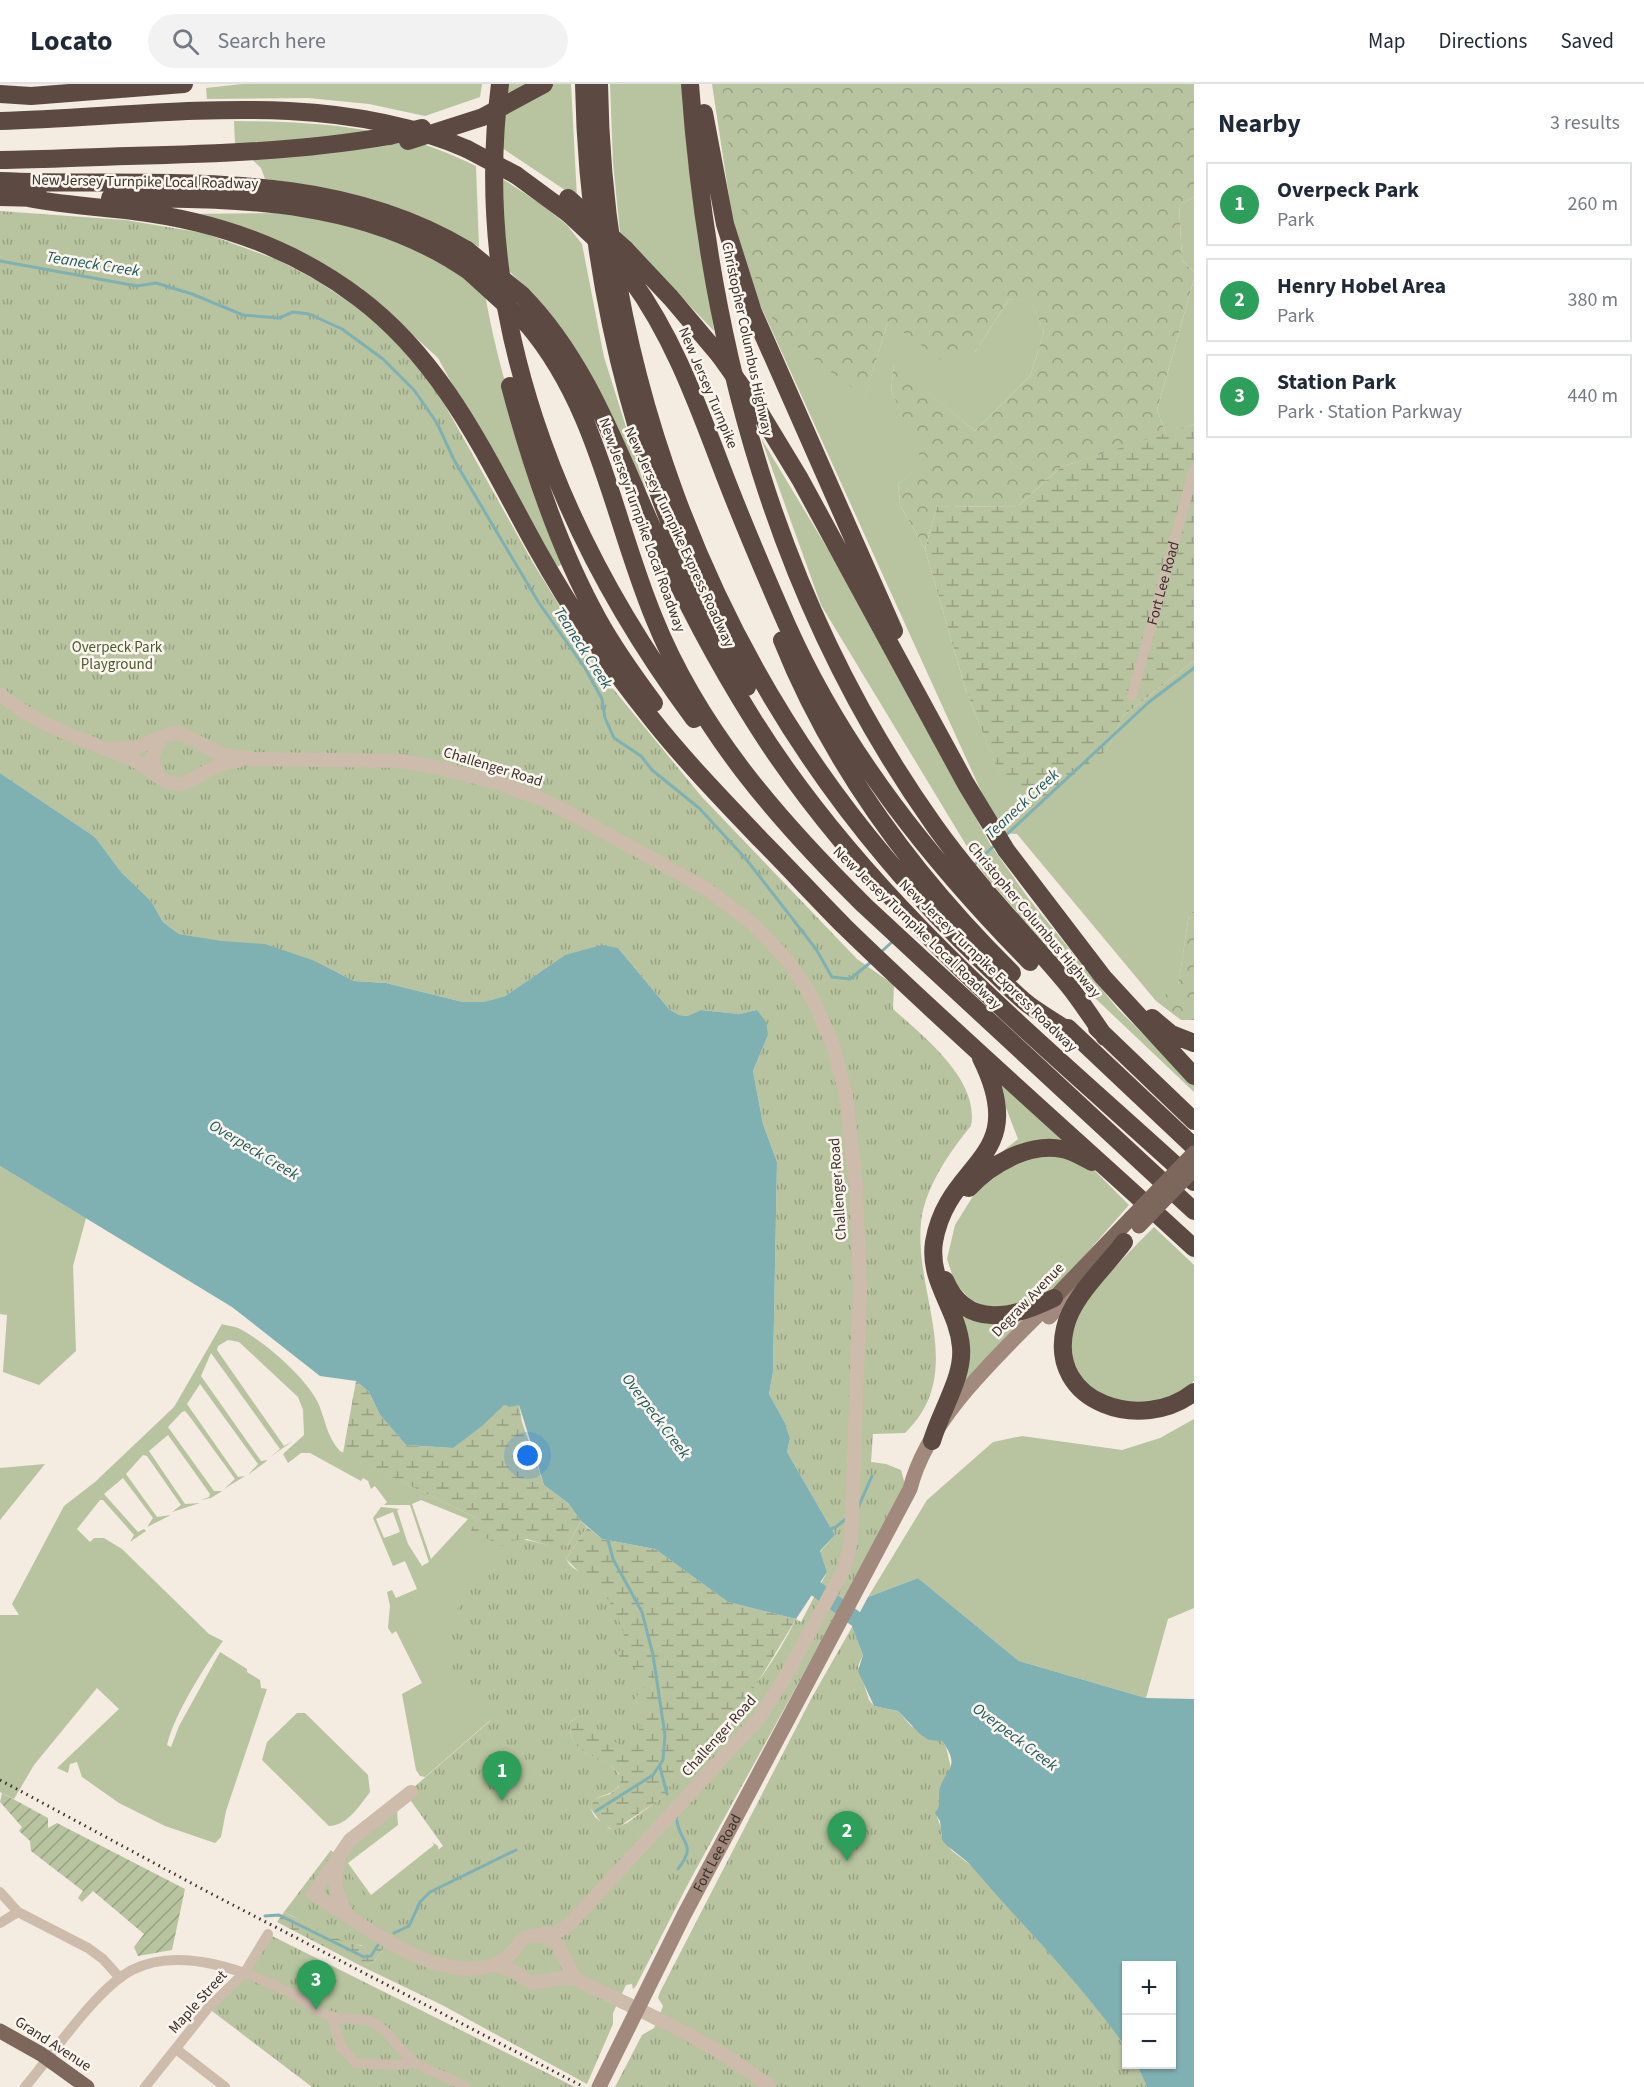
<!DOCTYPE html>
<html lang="en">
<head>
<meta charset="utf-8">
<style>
	:root { --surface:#fff; --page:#f2f2f3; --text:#1f2937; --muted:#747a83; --line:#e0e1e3; --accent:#2563eb }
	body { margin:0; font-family:"Source Sans 3",sans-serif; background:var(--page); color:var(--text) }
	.controls { position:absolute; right:18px; bottom:18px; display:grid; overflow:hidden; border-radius:0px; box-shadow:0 2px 4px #0004 }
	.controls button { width:54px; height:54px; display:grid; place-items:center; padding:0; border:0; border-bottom:2px solid var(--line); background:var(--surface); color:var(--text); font:30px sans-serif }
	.you { position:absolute; left:528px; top:1372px; width:21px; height:21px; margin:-15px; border:4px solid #fff; border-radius:50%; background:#1a73e8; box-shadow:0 0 0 9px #1a73e833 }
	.badge { display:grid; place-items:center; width:39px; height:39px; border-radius:50%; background:var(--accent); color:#fff; font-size:20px; font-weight:700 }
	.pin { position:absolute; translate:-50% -50px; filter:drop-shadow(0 2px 3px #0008) }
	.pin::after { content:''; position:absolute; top:32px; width:21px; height:18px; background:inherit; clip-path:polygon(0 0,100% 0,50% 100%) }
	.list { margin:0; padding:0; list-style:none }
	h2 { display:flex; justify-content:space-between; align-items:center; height:78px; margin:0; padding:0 24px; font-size:26px }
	h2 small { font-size:20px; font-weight:400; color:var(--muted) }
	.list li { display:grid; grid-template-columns:39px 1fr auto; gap:18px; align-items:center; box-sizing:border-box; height:84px; margin:0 12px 12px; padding:0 12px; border:2px solid var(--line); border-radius:0px }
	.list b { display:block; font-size:22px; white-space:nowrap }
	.list p { margin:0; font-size:20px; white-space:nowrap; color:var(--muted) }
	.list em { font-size:20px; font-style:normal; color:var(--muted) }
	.icon { flex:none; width:33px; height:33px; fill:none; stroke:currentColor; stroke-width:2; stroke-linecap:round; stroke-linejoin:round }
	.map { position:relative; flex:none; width:1194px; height:2003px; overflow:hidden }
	header { display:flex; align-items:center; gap:36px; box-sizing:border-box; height:84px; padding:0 30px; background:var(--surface); border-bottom:2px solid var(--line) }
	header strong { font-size:28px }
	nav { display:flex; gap:33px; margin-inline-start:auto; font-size:21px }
	.search { width:420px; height:54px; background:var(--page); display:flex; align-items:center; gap:15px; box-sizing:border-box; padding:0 21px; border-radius:33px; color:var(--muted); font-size:22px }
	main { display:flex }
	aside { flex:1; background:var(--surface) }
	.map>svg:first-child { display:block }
</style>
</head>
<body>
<header>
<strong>Locato</strong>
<div class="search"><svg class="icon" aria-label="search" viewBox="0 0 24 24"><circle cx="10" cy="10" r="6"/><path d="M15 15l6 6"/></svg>Search here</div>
<nav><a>Map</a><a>Directions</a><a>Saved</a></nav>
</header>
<main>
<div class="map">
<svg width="1194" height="2003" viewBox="0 0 1194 2003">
	<defs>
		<pattern id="forest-crowns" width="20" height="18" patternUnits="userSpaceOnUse" patternTransform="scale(1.5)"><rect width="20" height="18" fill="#b8c4a0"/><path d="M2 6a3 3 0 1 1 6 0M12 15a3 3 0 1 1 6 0" fill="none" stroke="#97a083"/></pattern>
		<pattern id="wetland-marsh" width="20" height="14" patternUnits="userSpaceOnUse" patternTransform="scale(1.5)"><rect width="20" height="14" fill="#b8c4a0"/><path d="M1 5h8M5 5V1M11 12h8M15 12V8" fill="none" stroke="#97a083"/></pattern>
		<pattern id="park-tufts" width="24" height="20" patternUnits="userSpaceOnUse" patternTransform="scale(1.5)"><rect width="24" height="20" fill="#b8c4a0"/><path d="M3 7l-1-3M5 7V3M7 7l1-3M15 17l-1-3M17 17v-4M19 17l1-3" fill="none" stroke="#97a083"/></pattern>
		<pattern id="garden-furrows" width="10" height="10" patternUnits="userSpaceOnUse" patternTransform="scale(1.5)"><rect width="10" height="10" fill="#b8c4a0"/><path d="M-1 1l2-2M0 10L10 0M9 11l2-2" fill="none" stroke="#97a083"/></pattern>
	</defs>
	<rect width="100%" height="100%" fill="#f4ebe1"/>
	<path fill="#b8c4a0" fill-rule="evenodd" d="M242,0H482L480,13L425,32L369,20L308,14L207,15L206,4Z
		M507,0H571L577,114L502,64Z
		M610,0H683L688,77L714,247L620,149L613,79Z
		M712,0H723V32L865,312L888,237L975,268L1009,215L1032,218L1044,248L1030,292L975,347L894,281L891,306L924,379L898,400L900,421L925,465L966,607L1002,695L1106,667L1123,632L1194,577V827L1189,830L1178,903L1156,917L1017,750L1000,749L738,172Z
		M234,37C322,38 396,42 476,82L479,163C412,124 342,104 265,95L261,84L235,59Z
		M501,94L541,120L567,141L582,160L604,273L652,426L522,200L506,184Z
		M1194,113V188L1182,176L1179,121Z
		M289,129C365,140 424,163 485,210C501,303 534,390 566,478L553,485L438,274L361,204L291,164L180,130Z
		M1194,195V340L1166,350L1157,326Z
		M761,354L847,497L990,760L1029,815L1117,924L1194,1001V1008L1076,896L983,789L821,521Z
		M993,990L1073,1063L977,1088L1018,1055Z
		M1044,1071L1072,1073L1095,1087L1129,1121L1065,1194L1039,1215L991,1225L970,1215L955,1199L947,1175L955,1141L975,1109L1007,1084Z
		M0,1082L86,1134L73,1182L76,1267L39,1301L3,1288L7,1231L0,1230Z
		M1154,1143L1194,1181V1297C1189,1302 1183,1309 1177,1312C1125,1336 1056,1304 1072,1241C1078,1219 1136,1161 1154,1143Z
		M948,1214L992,1236L1022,1237L956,1309Z
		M222,1240C228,1242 235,1242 240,1245C265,1258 308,1295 319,1321C326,1338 327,1353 340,1367L476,1434L507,1459L488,1624L493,1634L425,1693L420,1692L416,1686L402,1610L422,1599L396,1547L392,1550L388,1544L390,1522L387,1508L392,1506L396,1514L417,1505L405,1477L393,1482L373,1434L381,1423L400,1425L397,1426L408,1460L422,1482L429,1478L410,1421H384L387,1418L375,1402L371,1405L368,1397L363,1394L361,1397L310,1369H301L288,1379L283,1370L304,1351L303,1326L298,1313L239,1258L228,1256L218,1262L217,1266L284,1362L293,1357L270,1373L280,1365L211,1269L201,1292L261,1377L268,1376L248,1391L258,1380L200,1300L187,1320L238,1393L245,1392L224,1405L235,1395L190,1333L185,1327L182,1328L168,1343L214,1407H222L211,1414L201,1416L209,1413L210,1410L168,1351L149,1367L185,1420L200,1419L172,1428L181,1421L147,1372L143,1371L126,1390L157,1433L171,1431L147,1443L153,1434L123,1394L104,1410L138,1448L144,1445L146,1447L130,1458L134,1451L103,1416H100L77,1445L90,1458L94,1454H104L122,1465L209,1550L223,1557C204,1583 174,1631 167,1661L171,1663L179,1642L220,1568L247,1585V1588L260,1596L261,1604L267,1605L226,1727L221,1753L215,1759L165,1742L119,1719L82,1693L77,1678L70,1680L68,1689L57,1684L119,1625L97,1604L34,1681L14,1715L0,1708V1531H19L12,1520L64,1422L95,1398L174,1323ZM421,1416L468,1435L431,1475L412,1420ZM393,1428L400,1448L384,1454L376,1435Z
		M1194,1335V1524L1168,1535L1146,1614L1019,1577L918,1494L868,1513L927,1416L993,1358L1022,1352L1122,1366L1160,1354Z
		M45,1380L0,1436V1384Z
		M297,1629H305L364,1687L368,1691L370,1708C360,1721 347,1742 329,1742L262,1676L267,1658Z
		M397,1726L398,1741L348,1779L371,1811L434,1761L432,1758L438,1762L439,1771L357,1830L339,1790L349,1764Z"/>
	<path fill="url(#forest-crowns)" d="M723,0H1194V113L1179,121L1182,176L1194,188V195L1157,326L1166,350L1061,383L1018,422L937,423L925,465L900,421L898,400L923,379L891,306L894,280L975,347L1030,292L1044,248L1032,219L1009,215L975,268L943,277L888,237L865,313L781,251L758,207L723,32Z
		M1194,827V936H1181L1156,917L1178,902L1189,830Z"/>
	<path fill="url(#wetland-marsh)" d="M1194,340V577L1123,632L1106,667L1020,731L1019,704L1002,696L966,607L925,465L937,423L1018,422L1061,383Z
		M356,1297L369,1308L380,1331L406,1361L453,1364L505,1319L519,1321L522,1338L544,1401L568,1419L581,1437L568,1461L557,1464L527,1455L502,1462L471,1447L476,1434L343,1369Z
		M587,1443L602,1455L655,1465L728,1518L796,1535L746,1618L720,1642L683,1691L668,1704V1710L614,1746L603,1741L590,1724L594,1715L610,1710L619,1703V1690C602,1668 568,1676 570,1638L579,1632L651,1629L634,1616L618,1571L624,1558L579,1488L566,1475Z
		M284,1828L330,1851L361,1862L374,1856L385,1862L374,1878L361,1882L277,1838Z"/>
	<path fill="url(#park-tufts)" d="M0,127L125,136L204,149L278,176L316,196L370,232L413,277L441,314L533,479L605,595L702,713L857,875L894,901L893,925C923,952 980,996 971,1042C950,1067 924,1105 921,1139C914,1211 968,1288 905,1349L873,1350L871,1378L886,1380L901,1386L905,1400L898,1418L689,1798L636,1902L633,1905L632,1900L626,1901L613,1929V1940L587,2000L442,1921L361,1882L374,1878L385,1862L374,1856L368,1862C340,1861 309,1840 284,1828L331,1766L372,1818L443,1762L406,1710L490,1637C482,1619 471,1616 461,1601C430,1551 464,1500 505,1470L502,1462C523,1446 545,1467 568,1461L581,1437L587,1443L566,1475C572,1487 583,1488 592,1496C603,1504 628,1545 624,1559C623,1564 619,1566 618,1572L650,1594L634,1616L651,1628L625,1665L579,1632L570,1638C568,1679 609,1666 621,1695C620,1709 605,1710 595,1715L590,1724L595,1733L610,1745L627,1739L667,1710L668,1704C715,1652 765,1599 796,1535L801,1538L827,1488L820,1468L835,1451L787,1368L790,1354L785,1339L769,1310L773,1288L777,1078L763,1040L753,987L768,951L757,926L739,930L701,926L687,932L679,931L669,925L618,864L565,871L505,912L485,918H463L386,899L354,897L315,877L179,850L163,838L151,817L121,788L95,753L0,689Z
		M852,1543L863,1571L858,1582L869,1616L874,1622L898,1627L911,1642L942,1657L946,1663L951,1684L940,1704L941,1723L937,1732L941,1744V1751L952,1767L973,1783L1098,1924L1126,1964V1980L1137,1981L1147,2003H615L642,1951L654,1944L663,1922L658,1914L660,1908L811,1615Z
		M268,1850L575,2003H312L208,1924L245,1888Z"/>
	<path fill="url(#garden-furrows)" d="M2,1709L48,1734V1744L57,1739L185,1805L172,1866L138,1872L134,1863L144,1850L93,1807L82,1818L78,1814L83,1807L31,1767L30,1757L19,1747L22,1743L0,1718Z"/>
	<path fill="#7fb0b2" d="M0,689L95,753L121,788L151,817L163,838L179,850L221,857L265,860L315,877L354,897L386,899L463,918H484L505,912L565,871L602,861L618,864L669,925L679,931L687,932L701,926L739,930L757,926L766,938L768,951L753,987L763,1040L777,1078L773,1288L769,1310L785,1339L790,1354L787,1368L835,1451L820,1467L827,1488L796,1535L728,1518L655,1465L602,1455L581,1437L568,1419L544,1401L519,1321L509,1323L505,1320L482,1342L453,1364L406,1361L380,1331L369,1308L356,1297L320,1292L232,1223L0,1082Z
		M918,1494L1019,1577L1146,1614L1194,1615V2003H1147L1137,1981L1172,1980V1882H1126V1964C1081,1899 1024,1844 973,1784C964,1773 951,1767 942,1756L940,1737L935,1729C941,1721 939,1719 939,1709C941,1687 964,1686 942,1657L929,1656L920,1650L898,1627L874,1622L858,1587L863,1571L852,1543L868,1513Z"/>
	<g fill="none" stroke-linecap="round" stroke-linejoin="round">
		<path stroke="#7fb0b2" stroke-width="3" d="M0,177L137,202L156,199L192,210L243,231L279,234L293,228L309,230L342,245L383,275L414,306L437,339L454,376L539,519L585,584L602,615L605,634L614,654L641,672L652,686L699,724L746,775L816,865L832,893L850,895L871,878
			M1005,752L1149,618L1194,584
			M974,781L996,760
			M880,869L893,857
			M857,1426L872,1392
			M828,1446L836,1443L847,1434
			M660,1683L667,1710
			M596,1727L653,1691L663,1676L665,1651L653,1571L642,1528L613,1475L608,1456
			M677,1737C680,1760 698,1759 678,1785
			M265,1832L279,1831L364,1873L371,1872L378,1861
			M394,1849L409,1842L420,1818L430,1808L516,1766"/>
		<path stroke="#7fb0b2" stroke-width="16" d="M798,1491L873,1548"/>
		<g stroke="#cdbbac" stroke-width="10">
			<path id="s1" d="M1132,612L1194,385"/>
			<path d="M0,1808L18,1828L88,1864L103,1875L120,1894"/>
			<path d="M0,1839L18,1828"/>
			<path d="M332,1933L341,1963L356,1979L400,1981L414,1978"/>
			<path d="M176,1965L225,2003"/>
			<path d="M25,2003C52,1971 97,1904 132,1886C181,1861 250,1888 294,1911C306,1918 320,1930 334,1933C347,1937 361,1932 374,1939C390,1948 399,1966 413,1977C428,1988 450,1993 466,2003"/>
			<path d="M145,2003L208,1924L245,1888L268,1850"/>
		</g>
		<path stroke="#cdbbac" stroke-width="14" d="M0,610C44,647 85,654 135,677C149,683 162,701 179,700C197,698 211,678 238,677
			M104,665L135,664L170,650L180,649L223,671L251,675L400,677L436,683L498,699L543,716L577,733L707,805L753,840L789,878L813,915L833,961L846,1011L856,1101L860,1205L851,1458L844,1485L783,1597L759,1634L570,1840L555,1849L543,1850
			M158,691L152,674L160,656
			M411,1708L350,1756L313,1810C361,1838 446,1910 503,1876C512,1871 517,1860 526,1853L545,1851L558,1861L575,1895
			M338,1778C332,1799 337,1812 347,1830
			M493,1881L511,1886L532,1899L561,1894L575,1895C642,1928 711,1956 770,2003"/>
		<g stroke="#a18a7d" stroke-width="15">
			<path d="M1049,1233L1083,1198"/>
			<path id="s2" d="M599,2003L684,1831L910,1405C928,1333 1002,1268 1052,1217"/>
		</g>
		<path stroke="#7d675c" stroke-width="15" d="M1054,1214L1131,1134
			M0,1947L41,1970L87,2003"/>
		<path stroke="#5c4a42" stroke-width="18" d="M500,0C470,232 558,451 694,635
			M584,0C588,213 643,417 747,603
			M599,0C603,282 704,558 886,774C919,814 954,851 992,887C1004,898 1016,911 1029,921C1044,932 1060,941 1075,951
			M690,0C709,267 778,521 934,741C975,799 1023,847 1068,901C1081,917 1093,936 1105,953
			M0,10L31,12L184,0
			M704,29L725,140L753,228L894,547
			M0,37C153,33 323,2 467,65
			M0,76C43,76 85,73 128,72C215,70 303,67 389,52
			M516,91L569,130
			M0,97C159,104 324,80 467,166
			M0,113L40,114
			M28,114C63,121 98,123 133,127C215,137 293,164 359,214C445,279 486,373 537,465C570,524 608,581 651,634C685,677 722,715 760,755C789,784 816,814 845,843C958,953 1078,1057 1194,1164
			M110,114C236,115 363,113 470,188
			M625,165L671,214L720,272
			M631,195C675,255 699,325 726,395C745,444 766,493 787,541C844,669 933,779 1030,878
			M522,211C588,278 618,369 656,452C684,516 717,578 754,637C868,819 1037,954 1194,1098
			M527,240C598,323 613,435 654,534C699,646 779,737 864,821L1194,1127
			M510,302C531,381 558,463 598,535C614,564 634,592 654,619
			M757,324L800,395L966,700L1006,766L1103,893L1194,992
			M782,556C833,684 915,793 1012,889
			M1152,934L1171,950L1194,959
			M1068,944L1194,1063
			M1097,944L1194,1037
			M969,1104C990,1081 1029,1058 1062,1065C1073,1067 1082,1073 1092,1078
			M1124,1158C1105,1184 1072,1212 1065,1244C1047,1320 1143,1349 1194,1308
			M945,1196C966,1247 1016,1233 1054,1214
			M932,1357C940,1328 964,1293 961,1263C958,1225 928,1198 934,1158C948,1075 1032,1077 981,974"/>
		<path stroke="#3b302b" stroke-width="3" stroke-dasharray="1.5 4.5" stroke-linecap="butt" d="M0,1696L206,1807L584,2003"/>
		<path stroke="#7d675c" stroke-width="15" d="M1131,1134L1194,1069
			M1139,1142L1194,1085"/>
		<path stroke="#5c4a42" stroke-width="18" d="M389,52L422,44
			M408,57L483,33L544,0
			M467,65L516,91
			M568,114L625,165
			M569,130L602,161L631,195
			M467,166L522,211
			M470,188L527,240
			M720,272L757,324"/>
	</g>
	<g text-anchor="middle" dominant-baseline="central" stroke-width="5" stroke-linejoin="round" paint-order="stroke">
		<g font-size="15" fill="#3b302b" stroke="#fbf5ee">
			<text transform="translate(145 98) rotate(1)">New Jersey Turnpike Local Roadway</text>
			<text transform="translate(747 255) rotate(78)">Christopher Columbus Highway</text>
			<text transform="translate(708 304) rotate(67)">New Jersey Turnpike</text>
			<text transform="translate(642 441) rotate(70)">New Jersey Turnpike Local Roadway</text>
			<text transform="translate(679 453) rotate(65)">New Jersey Turnpike Express Roadway</text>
			<text stroke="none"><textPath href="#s1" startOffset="117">Fort Lee Road</textPath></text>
			<text transform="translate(493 683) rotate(17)">Challenger Road</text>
			<text transform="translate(1034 836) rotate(50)">Christopher Columbus Highway</text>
			<text transform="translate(917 844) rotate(44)">New Jersey Turnpike Local Roadway</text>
			<text transform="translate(988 882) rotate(44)">New Jersey Turnpike Express Roadway</text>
			<text transform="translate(838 1105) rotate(-94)">Challenger Road</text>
			<text transform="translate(1028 1216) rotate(-46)">Degraw Avenue</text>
			<text transform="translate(719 1652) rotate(-48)">Challenger Road</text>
			<text stroke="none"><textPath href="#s2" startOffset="262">Fort Lee Road</textPath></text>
			<text transform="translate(198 1918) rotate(-48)">Maple Street</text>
			<text transform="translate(53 1960) rotate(33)">Grand Avenue</text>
		</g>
		<g font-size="15" fill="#4a5a2e" stroke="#fbf5ee">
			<text x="117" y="563">Overpeck Park<tspan x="117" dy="17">Playground</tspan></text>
		</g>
		<g font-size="16" font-style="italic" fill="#1f5a5e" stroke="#fbf5ee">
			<text transform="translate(93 180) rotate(9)">Teaneck Creek</text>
			<text transform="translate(583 564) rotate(57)">Teaneck Creek</text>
			<text transform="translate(1022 720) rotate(-43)">Teaneck Creek</text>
			<text transform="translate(254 1066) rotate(31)">Overpeck Creek</text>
			<text transform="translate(656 1332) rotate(53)">Overpeck Creek</text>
			<text transform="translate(1015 1653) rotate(37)">Overpeck Creek</text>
		</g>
	</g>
</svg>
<div class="controls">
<button>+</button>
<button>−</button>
</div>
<div class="you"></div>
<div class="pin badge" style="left:502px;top:1717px;background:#2e9e5b">1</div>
<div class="pin badge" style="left:847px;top:1777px;background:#2e9e5b">2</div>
<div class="pin badge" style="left:316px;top:1926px;background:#2e9e5b">3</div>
</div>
<aside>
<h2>Nearby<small>3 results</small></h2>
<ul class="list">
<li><span class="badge" style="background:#2e9e5b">1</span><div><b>Overpeck Park</b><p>Park</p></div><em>260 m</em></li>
<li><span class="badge" style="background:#2e9e5b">2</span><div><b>Henry Hobel Area</b><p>Park</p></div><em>380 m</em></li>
<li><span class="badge" style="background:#2e9e5b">3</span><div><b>Station Park</b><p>Park · Station Parkway</p></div><em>440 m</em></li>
</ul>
</aside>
</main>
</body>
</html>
